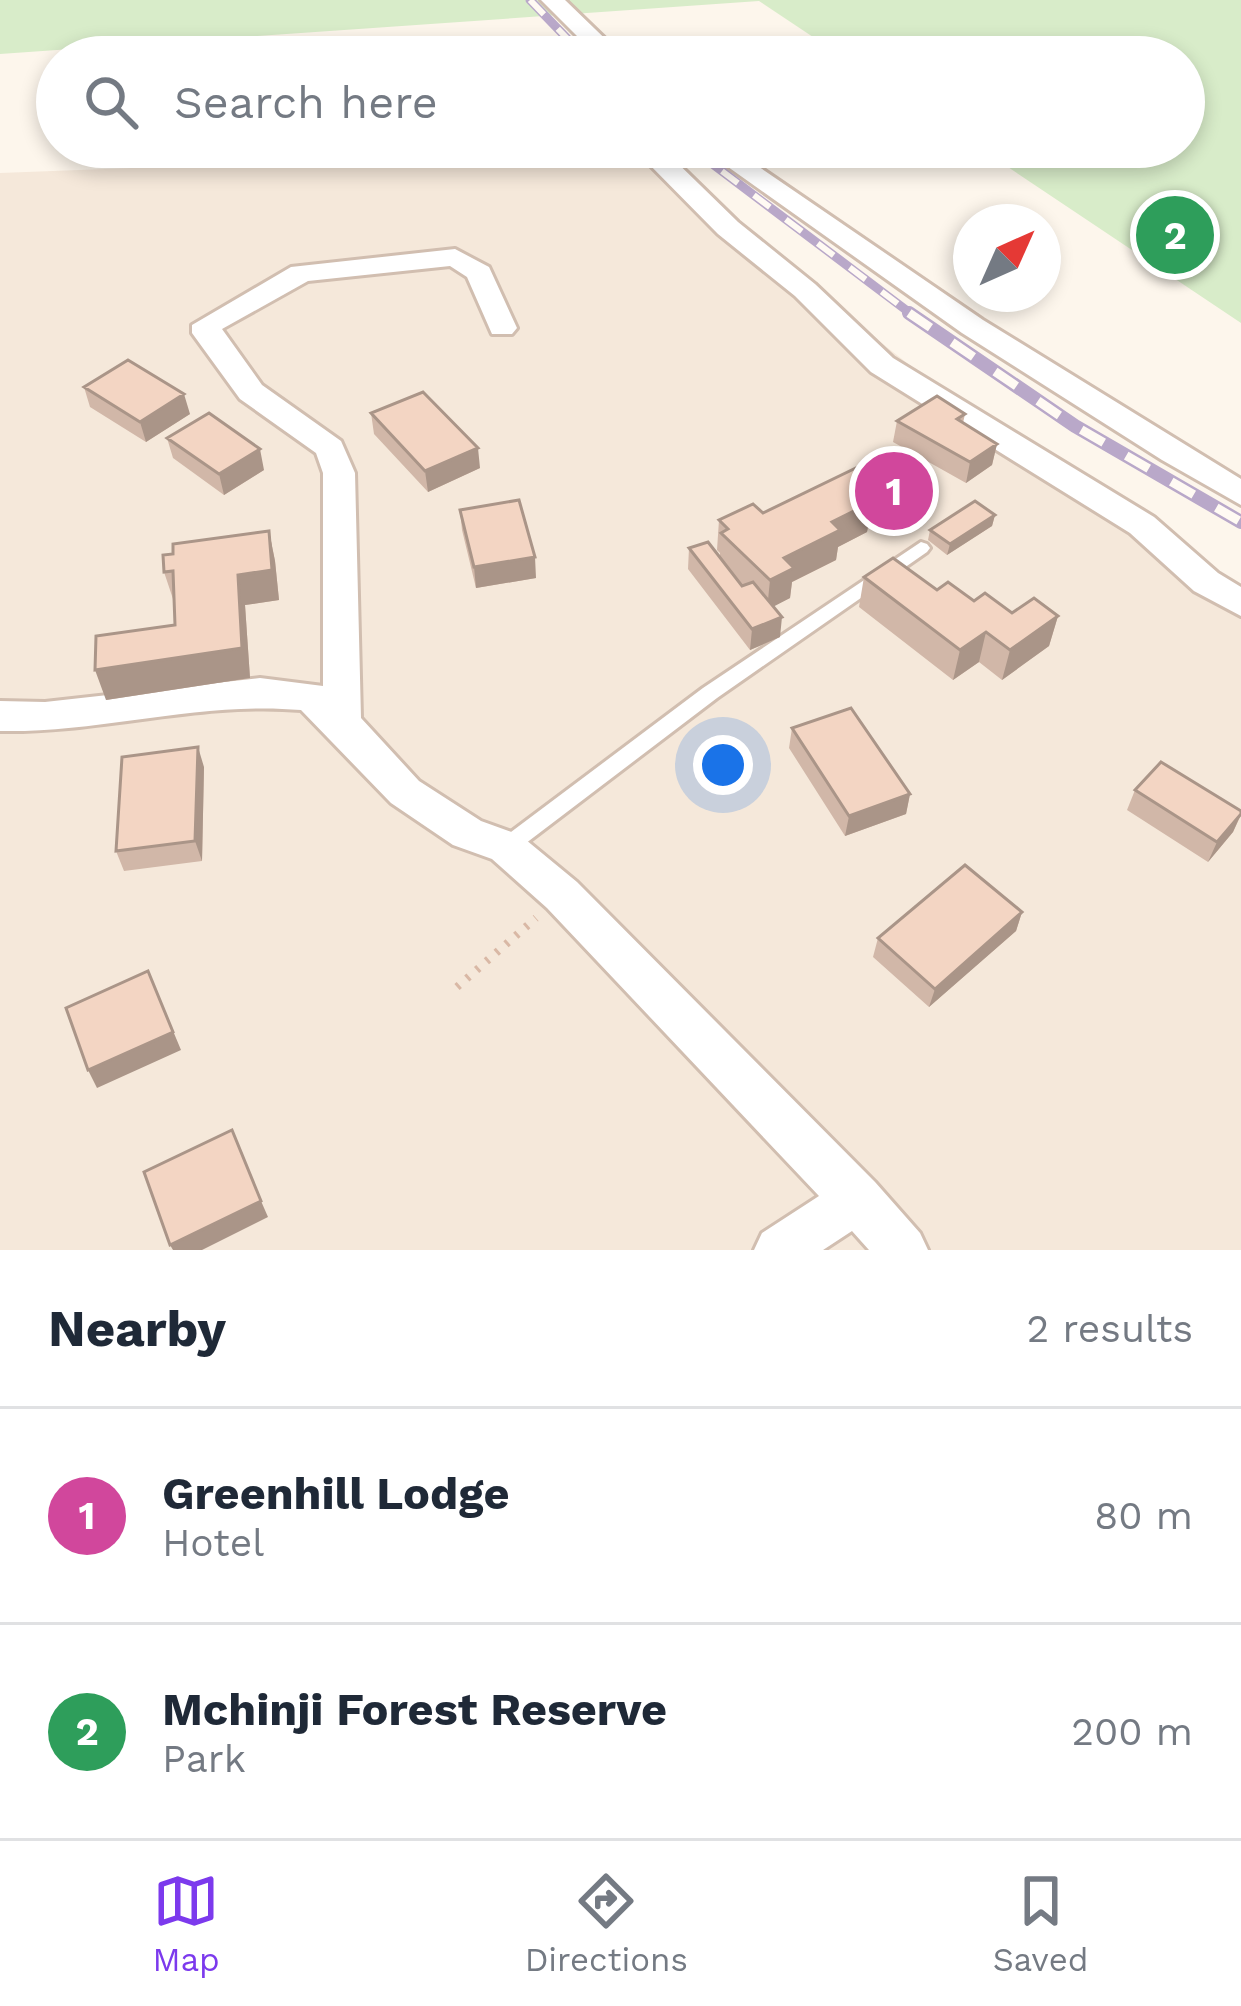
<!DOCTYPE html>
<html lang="en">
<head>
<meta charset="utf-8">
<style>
	:root { --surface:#fff; --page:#f2f2f3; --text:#1f2937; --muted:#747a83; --line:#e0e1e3; --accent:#7c3aed }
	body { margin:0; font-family:"Work Sans",sans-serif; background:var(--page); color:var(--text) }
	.compass { position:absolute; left:953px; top:204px; width:108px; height:108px; border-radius:50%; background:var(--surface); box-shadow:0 6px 18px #0003; rotate:45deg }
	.you { position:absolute; left:723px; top:765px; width:42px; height:42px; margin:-30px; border:9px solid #fff; border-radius:50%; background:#1a73e8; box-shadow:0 0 0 18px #1a73e833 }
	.badge { display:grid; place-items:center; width:78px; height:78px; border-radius:50%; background:var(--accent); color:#fff; font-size:39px; font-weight:700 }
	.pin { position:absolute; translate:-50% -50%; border:6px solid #fff; box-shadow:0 3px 12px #0006 }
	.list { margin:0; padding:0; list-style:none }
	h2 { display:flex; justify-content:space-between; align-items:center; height:156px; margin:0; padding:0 48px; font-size:51px }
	h2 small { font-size:39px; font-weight:400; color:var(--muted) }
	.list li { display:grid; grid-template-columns:78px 1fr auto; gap:36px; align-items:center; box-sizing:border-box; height:216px; padding:0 48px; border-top:3px solid var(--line) }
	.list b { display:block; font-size:45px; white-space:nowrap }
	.list p { margin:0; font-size:39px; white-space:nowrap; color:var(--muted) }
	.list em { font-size:39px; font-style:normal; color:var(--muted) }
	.icon { flex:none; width:66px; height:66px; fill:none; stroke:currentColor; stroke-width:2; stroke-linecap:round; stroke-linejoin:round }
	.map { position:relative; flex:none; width:1241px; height:1250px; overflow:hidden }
	.search { position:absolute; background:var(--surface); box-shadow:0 6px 18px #0003; left:36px; right:36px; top:36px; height:132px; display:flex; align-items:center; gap:30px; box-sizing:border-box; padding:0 42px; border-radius:66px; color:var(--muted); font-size:45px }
	.sheet { height:588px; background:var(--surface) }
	nav { display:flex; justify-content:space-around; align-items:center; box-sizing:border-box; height:168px; border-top:3px solid var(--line); background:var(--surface); font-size:33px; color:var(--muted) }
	nav a { display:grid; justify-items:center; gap:6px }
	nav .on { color:var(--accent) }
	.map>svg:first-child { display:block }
</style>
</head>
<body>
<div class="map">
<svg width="1241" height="1250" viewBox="0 0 1241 1250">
	<rect width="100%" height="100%" fill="#fdf6ec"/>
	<path fill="#f5e8da" d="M634,149L1069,490L1241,593V1250H0V173Z"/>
	<path fill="#d8ecc9" d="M0,0H1241V323L978,147H1184V57H843L759,1L0,54Z"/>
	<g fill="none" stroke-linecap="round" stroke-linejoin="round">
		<g stroke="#d1beb0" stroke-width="6">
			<path id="lane" d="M921,542L927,544L930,548L927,552L717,698L513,853L506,855L499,853L496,847L499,841L703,688Z"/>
		</g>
		<g stroke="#d1beb0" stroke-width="6">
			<path id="street" d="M541,0H565L624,57H598Z
				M638,147H661L738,222L815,284L893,358L1154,517L1218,573L1241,587V616L1194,591L1130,533L871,372L795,296L718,234L640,155Z
				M700,147H730L983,320L1241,479V505L1162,460L962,333Z
				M455,249L489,267L517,328L512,334H492L467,277L450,266L308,281L222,329L262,385L341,441L355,473L361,718L419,781L481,821L520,835L577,882L875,1182L920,1233L928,1250H869L852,1231L823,1250H754L762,1233L819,1196L547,908L492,859L453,845L391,803L301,710C200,701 101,733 0,731V701L45,702L260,678L323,686V473L316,453L240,399L192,333V325L291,267Z"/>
		</g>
		<path stroke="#d9b8a5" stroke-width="8" stroke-dasharray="3 10" stroke-linecap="butt" d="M457,987L536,918"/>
		<use href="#lane" fill="#fff" fill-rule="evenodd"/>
		<use href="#street" fill="#fff" fill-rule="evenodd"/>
		<g stroke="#b9a8c9" stroke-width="9">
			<path id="rail-far1" d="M530,0L585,57
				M690,147L914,316"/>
		</g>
		<g stroke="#b9a8c9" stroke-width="14">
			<path id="rail" d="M909,313L1075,426L1241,522"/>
		</g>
		<use href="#rail-far1" stroke="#fffaf3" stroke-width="6" stroke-dasharray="20" stroke-linecap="butt"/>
		<use href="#rail" stroke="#fffaf3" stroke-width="9" stroke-dasharray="26" stroke-linecap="butt"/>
	</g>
	<path fill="#d1b7a8" d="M84,387L190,414L146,442L90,407Z
		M371,413L480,468L428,492L374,434Z
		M965,414L963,423L997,444L992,465L966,483L893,442L897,421Z
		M167,438L264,470L224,495L173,458Z
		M460,510L536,578L476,588L462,530Z
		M763,513L879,516L869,521L867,532L838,547L836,560L792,582L790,598L773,606L780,637L750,650L688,569L689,548L720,557V553L717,550L719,520Z
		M995,515L992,526L947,555L928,540L930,530Z
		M269,531L275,561L279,600L245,605L250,678L106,700L175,625L174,602L164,572Z
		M864,577L937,590L1012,613L1058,616L1049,646L1002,680L979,662L953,680L859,607Z
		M792,728L910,794L906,814L845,836L789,748Z
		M204,767L202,861L124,871L116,851Z
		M1135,790L1241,815L1233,832L1208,862L1127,810Z
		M1022,912L1016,931L929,1007L873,957L878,938Z"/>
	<path fill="#aa9588" d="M184,394L190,414L146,442L140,422Z
		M997,444L992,465L966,483L970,462Z
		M478,448L480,468L428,492L425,471Z
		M260,449L264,470L224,495L219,474Z
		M884,486L879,516L869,521L867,532L838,547L836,560L792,582L790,598L767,610L770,580L784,558L865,496Z
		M995,515L992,526L947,555L950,544Z
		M269,531L275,561L279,600L245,605L250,678L106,700L95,670L242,648L238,575Z
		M535,557L536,578L476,588L474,567Z
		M1058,616L1049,646L1002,680L1010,650Z
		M782,617L780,637L750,650L752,629Z
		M986,632L979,662L953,680L960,650Z
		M198,747L204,767L202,861L195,841Z
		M910,794L906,814L845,836L849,816Z
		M1241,814L1233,832L1208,862L1217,842Z
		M1022,912L1016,931L929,1007L935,989Z
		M148,971L181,1050L97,1088L88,1070Z
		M261,1201L268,1217L202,1250H173L170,1245Z"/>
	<path fill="#f3d5c3" stroke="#aa9588" stroke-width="3" d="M128,360L184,394L140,422L84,387Z
		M423,392L478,448L425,471L371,413Z
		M937,396L965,414L957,419L997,444L970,462L897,421Z
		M209,413L260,449L219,474L167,438Z
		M860,466L884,486L865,496L872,502L832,522L840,530L784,558L794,568L770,580L721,533L728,529L719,520L753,504L763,513Z
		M519,500L535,557L474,567L460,510Z
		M975,501L995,515L950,544L930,530Z
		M269,531L272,570L238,575L242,648L95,670L96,636L175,625L173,571L164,572L163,555L173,554V544Z
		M708,542L742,586L753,582L782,617L752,629L689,548Z
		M893,558L937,590L948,582L974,601L985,593L1012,613L1034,598L1058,616L1010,650L986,632L960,650L864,577Z
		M851,708L910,794L849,816L792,728Z
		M198,747L195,841L116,851L122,757Z
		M1161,762L1241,811V814L1217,842L1135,790Z
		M965,865L1022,912L935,989L878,938Z
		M148,971L173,1032L88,1070L66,1008Z
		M232,1130L261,1201L170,1245L144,1172Z"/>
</svg>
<svg class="compass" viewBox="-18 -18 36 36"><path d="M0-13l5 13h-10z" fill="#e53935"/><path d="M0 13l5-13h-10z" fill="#747a83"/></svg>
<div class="you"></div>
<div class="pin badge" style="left:894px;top:491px;background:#d1479c">1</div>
<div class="pin badge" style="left:1175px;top:235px;background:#2e9e5b">2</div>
<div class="search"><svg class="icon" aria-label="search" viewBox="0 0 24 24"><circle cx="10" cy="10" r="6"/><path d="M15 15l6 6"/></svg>Search here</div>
</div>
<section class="sheet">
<h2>Nearby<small>2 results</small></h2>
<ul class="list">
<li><span class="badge" style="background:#d1479c">1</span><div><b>Greenhill Lodge</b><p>Hotel</p></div><em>80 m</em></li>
<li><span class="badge" style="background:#2e9e5b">2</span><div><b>Mchinji Forest Reserve</b><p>Park</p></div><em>200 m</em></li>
</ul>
</section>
<nav>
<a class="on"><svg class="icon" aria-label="map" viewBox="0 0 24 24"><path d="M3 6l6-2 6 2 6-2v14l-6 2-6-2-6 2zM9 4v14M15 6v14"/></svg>Map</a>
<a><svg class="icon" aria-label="directions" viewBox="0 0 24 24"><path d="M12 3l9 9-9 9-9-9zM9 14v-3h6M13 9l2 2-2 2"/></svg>Directions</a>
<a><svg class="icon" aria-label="saved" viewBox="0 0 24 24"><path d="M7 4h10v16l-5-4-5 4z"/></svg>Saved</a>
</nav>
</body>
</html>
